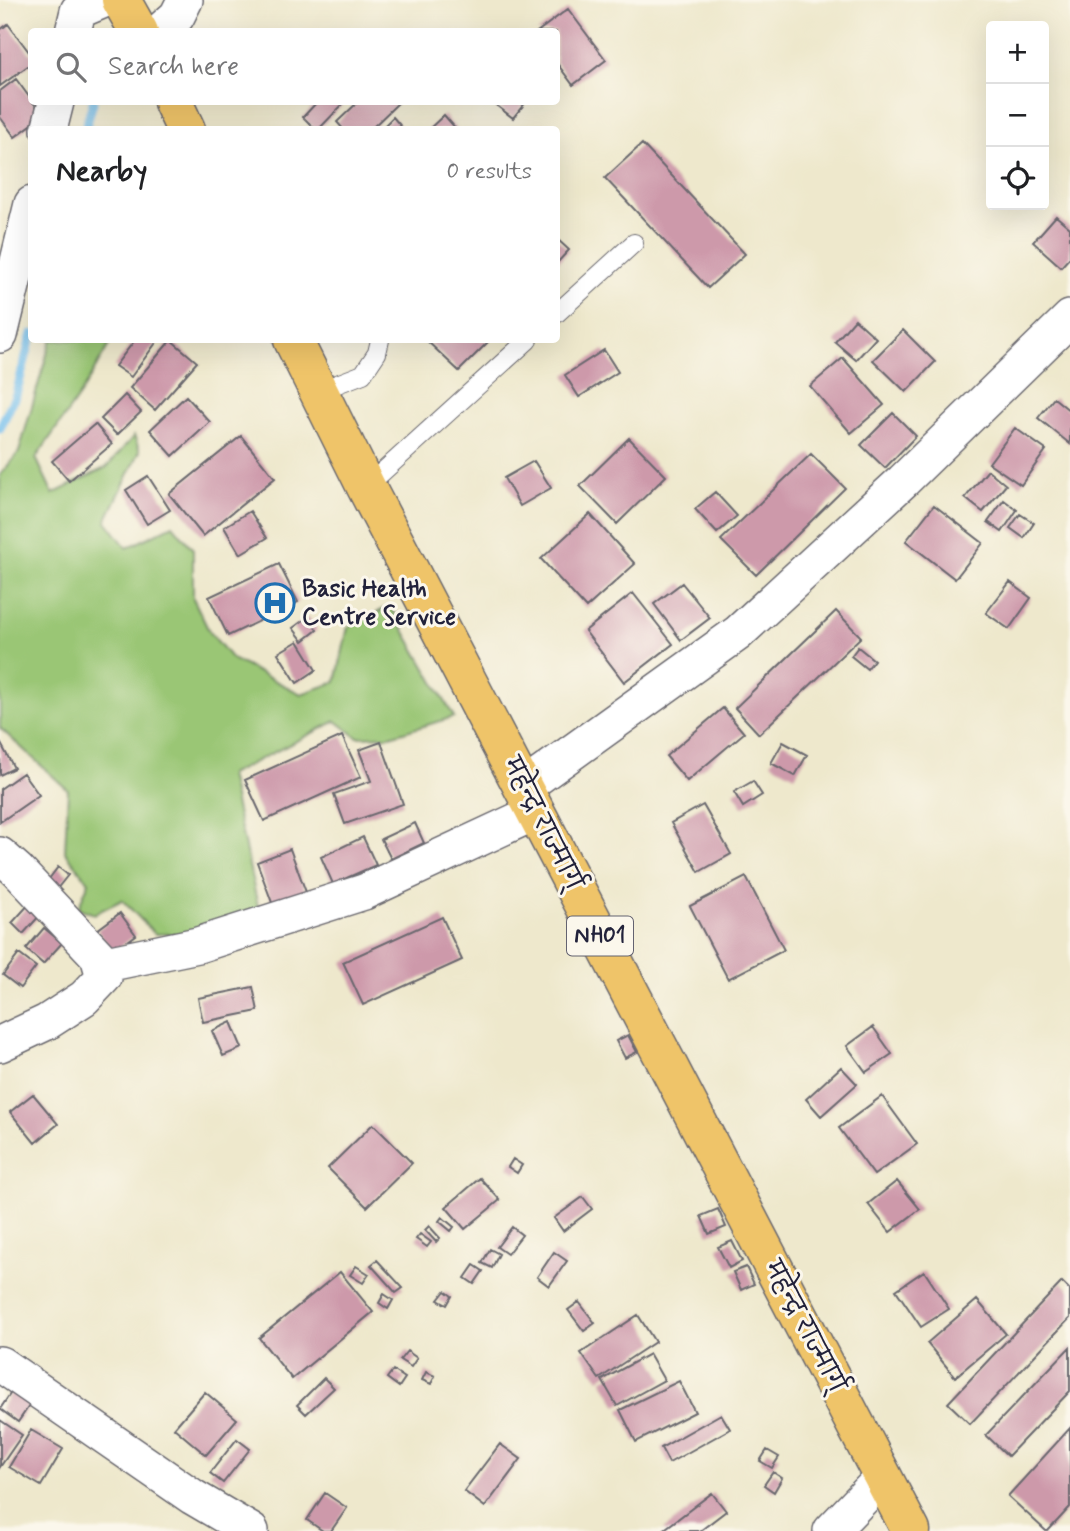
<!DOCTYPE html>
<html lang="en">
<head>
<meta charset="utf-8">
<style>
	:root { --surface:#fff; --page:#f6f6f6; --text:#202124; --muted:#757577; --line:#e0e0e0 }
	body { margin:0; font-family:Mynerve,"Playpen Sans Deva",sans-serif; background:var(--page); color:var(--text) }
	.controls { position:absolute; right:21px; top:21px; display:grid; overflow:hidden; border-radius:7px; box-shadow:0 7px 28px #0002 }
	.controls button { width:63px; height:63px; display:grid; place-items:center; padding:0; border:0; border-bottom:2px solid var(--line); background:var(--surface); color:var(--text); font:35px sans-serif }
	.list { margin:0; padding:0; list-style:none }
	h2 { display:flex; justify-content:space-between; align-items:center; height:91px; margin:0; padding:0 28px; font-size:30px }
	h2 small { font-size:23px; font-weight:400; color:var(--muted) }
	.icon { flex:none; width:38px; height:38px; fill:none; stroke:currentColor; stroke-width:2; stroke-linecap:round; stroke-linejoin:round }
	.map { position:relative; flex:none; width:1070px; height:1531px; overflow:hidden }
	.search { position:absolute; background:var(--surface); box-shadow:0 7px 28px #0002; left:28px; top:28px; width:532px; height:77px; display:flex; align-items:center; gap:18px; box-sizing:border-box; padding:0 24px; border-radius:7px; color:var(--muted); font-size:26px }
	.panel { position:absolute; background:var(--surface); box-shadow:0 7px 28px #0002; left:28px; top:126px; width:532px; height:217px; border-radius:7px }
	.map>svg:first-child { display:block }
</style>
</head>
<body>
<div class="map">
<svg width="1070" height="1531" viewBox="0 0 1070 1531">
	<rect width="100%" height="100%" fill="#fbf7ec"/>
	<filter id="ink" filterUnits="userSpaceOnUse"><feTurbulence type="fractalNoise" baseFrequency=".0143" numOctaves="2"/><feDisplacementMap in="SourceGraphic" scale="14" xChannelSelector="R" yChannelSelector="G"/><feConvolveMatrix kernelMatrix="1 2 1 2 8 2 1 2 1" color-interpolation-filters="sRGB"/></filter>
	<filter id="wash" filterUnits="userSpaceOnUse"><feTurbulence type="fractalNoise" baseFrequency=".00686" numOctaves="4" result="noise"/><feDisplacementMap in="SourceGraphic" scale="28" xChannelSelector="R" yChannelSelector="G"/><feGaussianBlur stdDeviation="1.57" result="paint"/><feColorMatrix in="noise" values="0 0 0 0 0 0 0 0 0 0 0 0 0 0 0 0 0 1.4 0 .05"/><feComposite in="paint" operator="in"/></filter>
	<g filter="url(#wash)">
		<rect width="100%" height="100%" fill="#eee8cc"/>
		<path fill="#9ac674" stroke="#5e7458" stroke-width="2" d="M51,340H106L109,345L81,393L36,458L53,494L107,467L134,436L140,451L106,521L127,548L173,525L193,549V598L209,631L232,659L301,694L336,682L348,627L390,606L454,717L390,736L357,737L336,721L229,775L260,915L179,934H155L122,900L94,914L78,908L89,882L65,852L68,790L0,728V475L19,452Z"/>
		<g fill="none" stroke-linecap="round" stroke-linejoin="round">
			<path stroke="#74bfed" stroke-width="9" d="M85,130L93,102
				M0,428L16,394L32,334"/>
		</g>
		<g id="blocks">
			<path fill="#cd99aa" d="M568,9L606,60L573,85L556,62V32H537Z
				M8,24L32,56V63L0,86V30Z
				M16,79L43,116L15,137L0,117V91Z
				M317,102H345L318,130H316L303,117Z
				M358,102H399L370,130H344L337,122Z
				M492,102H526L513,118Z
				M444,115L457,130H428Z
				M393,117L404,130H380Z
				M642,144L745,254L708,288L605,178Z
				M1056,216L1070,228V257L1061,267L1033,242Z
				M556,238L569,250L556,264Z
				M855,319L876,338L856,360L835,342Z
				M903,330L935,362L906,392L873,360Z
				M135,340H158L131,377L115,366Z
				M171,340L197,362L155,410L130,388Z
				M426,340H490L459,371Z
				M604,350L618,372L579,397L565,375Z
				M843,358L884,405L851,433L810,386Z
				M125,395L141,412L117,435L101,419Z
				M186,396L210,422L173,456L150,430Z
				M1054,398L1070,411V444L1038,418Z
				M893,413L916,436L885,468L861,445Z
				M95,424L112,444L69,481L52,461Z
				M1015,428L1046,450L1021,485L989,463Z
				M241,436L275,478L203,536L169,494Z
				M629,438L666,476L617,524L580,486Z
				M811,454L845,488L756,575L721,540Z
				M534,461L551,488L520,506L504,478Z
				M988,470L1006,485L983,512L965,498Z
				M148,476L170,510L147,524L126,490Z
				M715,492L737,516L717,533L695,509Z
				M1004,500L1017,510L1002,532L988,522Z
				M934,505L983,543L955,579L906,541Z
				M250,511L267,538L240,554L224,527Z
				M590,514L635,564L586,608L541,559Z
				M1020,514L1034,523L1024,538L1010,528Z
				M279,564L298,602L228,636L209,597Z
				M1010,582L1031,598L1009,629L986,613Z
				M682,583L710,618L681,640L654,604Z
				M633,593L673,644L624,682L585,631Z
				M836,611L861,637L759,734L735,708Z
				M308,617L317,630L303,641L293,628Z
				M298,641L316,670L297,683L278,653Z
				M858,647L874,660L867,669L851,656Z
				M723,708L744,733L687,781L666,756Z
				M342,736L361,777L264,821L245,780Z
				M0,742L14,768L0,775Z
				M381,742L403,804L345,824L334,794L371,781L359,750Z
				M783,742L807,755L795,776L771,763Z
				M23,773L39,795L0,822V789Z
				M753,781L762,795L743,807L734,792Z
				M703,805L731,854L699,872L671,823Z
				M415,823L424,843L391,859L381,839Z
				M363,837L376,865L333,884L321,857Z
				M290,849L307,895L274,908L257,862Z
				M58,867L68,875L56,890L46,883Z
				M746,877L784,950L728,979L690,906Z
				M31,902L42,913L23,934L12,923Z
				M120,913L136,935L113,952L97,930Z
				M442,917L462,960L363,1005L343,962Z
				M44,928L62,943L43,964L26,949Z
				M19,954L36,967L20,988L3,975Z
				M253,987L258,1011L203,1022L198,998Z
				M231,1022L242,1048L223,1056L212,1031Z
				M873,1027L892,1054L866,1072L847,1046Z
				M628,1035L637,1052L625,1058L616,1041Z
				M841,1067L857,1084L821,1116L806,1099Z
				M33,1094L58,1124L35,1143L10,1112Z
				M882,1096L917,1144L874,1175L839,1128Z
				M373,1124L412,1163L367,1207L328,1168Z
				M513,1159L522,1165L517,1173L508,1167Z
				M480,1178L500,1200L465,1229L446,1207Z
				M897,1181L920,1209L890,1232L868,1204Z
				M583,1197L592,1209L563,1231L554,1218Z
				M718,1209L726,1227L709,1234L701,1216Z
				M442,1217L454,1227L451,1231L439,1221Z
				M429,1226L440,1238L436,1242L425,1230Z
				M512,1227L522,1235L507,1254L497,1247Z
				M420,1234L431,1242L427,1247L416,1239Z
				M732,1241L742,1261L729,1268L718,1247Z
				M490,1249L499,1254L492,1268L482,1263Z
				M554,1252L567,1261L549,1286L537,1277Z
				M377,1260L403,1288L396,1293L371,1265Z
				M474,1265L483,1271L474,1284L465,1278Z
				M356,1266L369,1274L363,1283L350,1275Z
				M746,1267L754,1284L741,1290L733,1272Z
				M924,1271L949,1309L921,1327L896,1290Z
				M340,1272L373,1312L292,1379L259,1338Z
				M1062,1282L1070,1290V1318L970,1424L948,1403Z
				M445,1291L452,1296L447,1305L438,1300Z
				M384,1294L393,1300L388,1309L379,1303Z
				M977,1300L1006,1334L955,1377L927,1343Z
				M579,1302L595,1323L584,1331L568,1310Z
				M638,1315L655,1342L599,1379L581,1353Z
				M1070,1347V1391L1008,1456L986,1435Z
				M407,1351L417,1358L411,1367L400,1360Z
				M649,1354L664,1380L617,1406L602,1380Z
				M393,1370L405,1378L399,1387L387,1378Z
				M426,1372L435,1376L431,1384L422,1380Z
				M324,1378L334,1388L306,1414L297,1405Z
				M679,1381L695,1412L636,1442L620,1410Z
				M12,1391L31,1403L18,1422L0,1409Z
				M205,1392L237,1419L206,1455L174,1428Z
				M721,1414L730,1429L669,1463L661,1448Z
				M0,1420L22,1435L0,1467Z
				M1070,1428V1507L1048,1531H1046L1008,1496Z
				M31,1430L63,1449L41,1486L9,1467Z
				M237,1439L250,1449L223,1483L210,1473Z
				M500,1444L521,1459L485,1507L464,1491Z
				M767,1450L779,1457L772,1468L760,1461Z
				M773,1472L782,1478L774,1492L764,1485Z
				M325,1493L347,1508L331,1531H323L307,1520Z
				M712,1493L726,1511L700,1531H662Z"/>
		</g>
	</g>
	<g filter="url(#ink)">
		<use href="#blocks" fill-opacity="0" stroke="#69676e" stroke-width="2"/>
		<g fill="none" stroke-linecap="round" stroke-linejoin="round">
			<g stroke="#69676e" stroke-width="20">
				<path id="lane" d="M556,314L634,243
					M319,391L363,374L377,353L380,340
					M366,487L528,340"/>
			</g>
			<g stroke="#69676e" stroke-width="38">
				<path id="street" d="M73,32L78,11L104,0
					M159,32L177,16L185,0
					M49,130L56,102
					M0,335L32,204
					M524,787L738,633L903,481L1070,318
					M0,855L17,870L98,956L104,977L84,998L47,1022L0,1044
					M101,965L198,945L364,892L536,812
					M0,1364L193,1497L251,1531
					M831,1531L883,1477"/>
			</g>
			<g stroke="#69676e" stroke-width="41">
				<path id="highway" d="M121,0L139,32
					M173,102L186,130
					M293,340L366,487L911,1531"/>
			</g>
			<use href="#lane" stroke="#fff" stroke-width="18"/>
			<use href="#street" stroke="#fff" stroke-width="35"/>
			<use href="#highway" stroke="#efc469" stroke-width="38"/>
		</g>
	</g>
	<defs>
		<g id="hospital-ring" transform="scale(2.0125)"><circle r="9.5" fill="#fbf7ec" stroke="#1f6fb2" stroke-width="1.5"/><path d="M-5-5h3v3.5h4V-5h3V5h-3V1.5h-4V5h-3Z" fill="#1f6fb2"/></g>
	</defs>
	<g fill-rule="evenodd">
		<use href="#hospital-ring" x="275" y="603"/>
	</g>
	<g text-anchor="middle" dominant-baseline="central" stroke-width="6" stroke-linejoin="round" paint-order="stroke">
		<rect fill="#fbf7ec" stroke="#636270" stroke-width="2" x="567" y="916.5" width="66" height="39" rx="5"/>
		<g font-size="23" font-weight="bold" fill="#22223b">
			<text x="600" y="936">NH01</text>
		</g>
		<g font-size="24" font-weight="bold" fill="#22223b" stroke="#fbf7ec" text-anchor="start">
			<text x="302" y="589">Basic Health<tspan x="302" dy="28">Centre Service</tspan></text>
		</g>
		<g font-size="24" fill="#22223b" stroke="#fbf7ec">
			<text transform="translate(542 824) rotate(63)">महेन्द्र राज्मार्ग्</text>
			<text transform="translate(804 1327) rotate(62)">महेन्द्र राज्मार्ग्</text>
		</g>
	</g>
</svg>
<div class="controls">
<button>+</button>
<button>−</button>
<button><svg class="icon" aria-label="locate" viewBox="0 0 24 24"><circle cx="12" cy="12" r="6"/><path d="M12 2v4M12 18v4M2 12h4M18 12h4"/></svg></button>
</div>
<div class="search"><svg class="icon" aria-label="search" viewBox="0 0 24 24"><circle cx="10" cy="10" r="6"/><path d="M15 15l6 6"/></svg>Search here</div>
<section class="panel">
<h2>Nearby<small>0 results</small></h2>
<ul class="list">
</ul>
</section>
</div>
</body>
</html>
